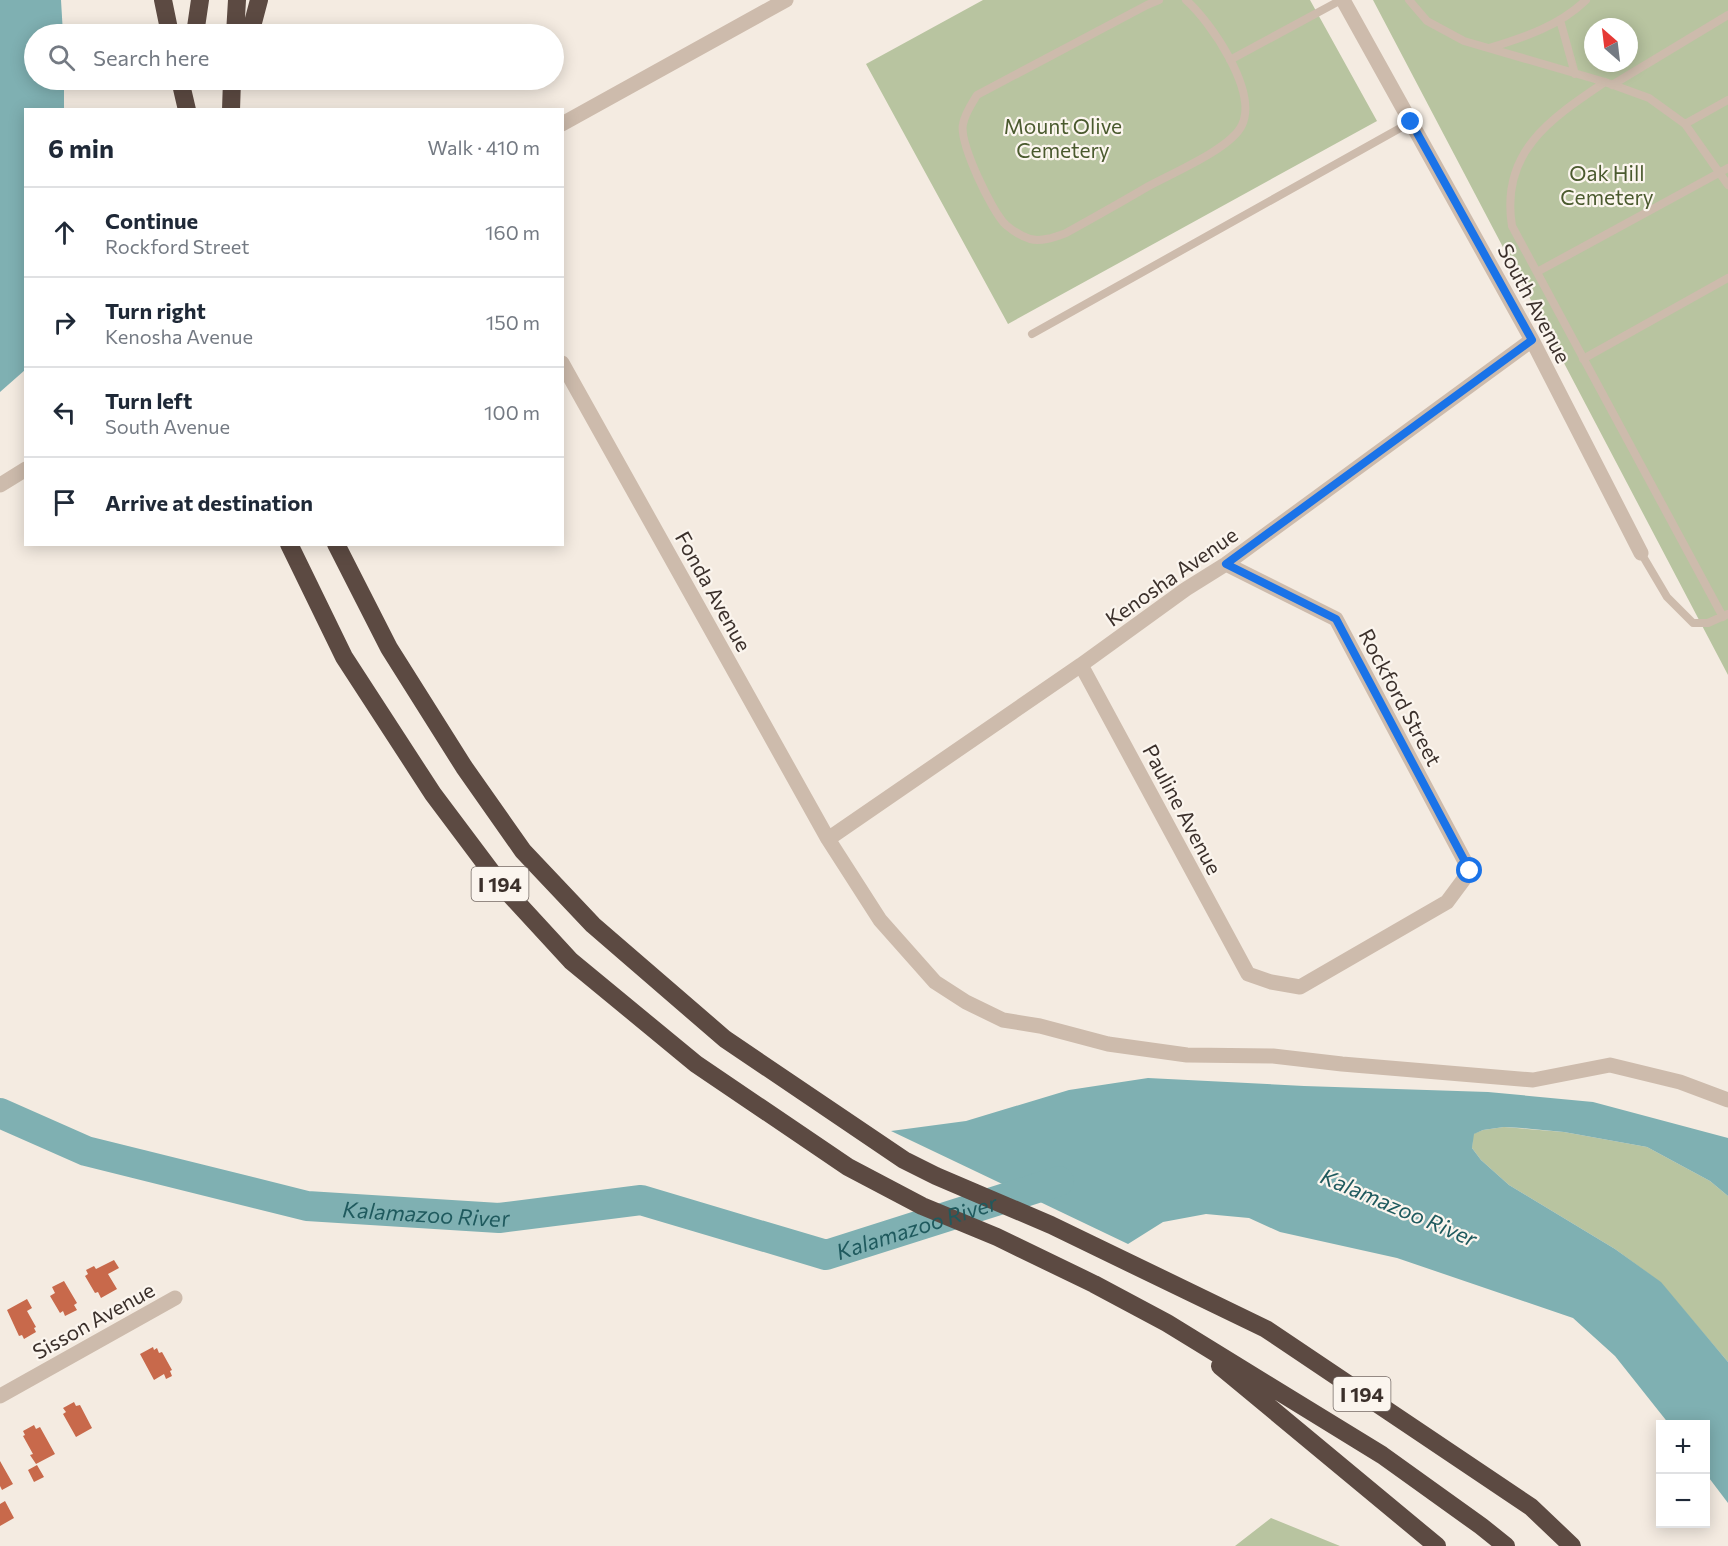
<!DOCTYPE html>
<html lang="en">
<head>
<meta charset="utf-8">
<style>
	:root { --surface:#fff; --page:#f6f6f7; --text:#1f2937; --muted:#747a83; --line:#e0e1e3 }
	body { margin:0; font-family:Commissioner,sans-serif; background:var(--page); color:var(--text) }
	.controls { position:absolute; right:18px; bottom:18px; display:grid; overflow:hidden; border-radius:0px; box-shadow:0 3px 15px #0003 }
	.controls button { width:54px; height:54px; display:grid; place-items:center; padding:0; border:0; border-bottom:2px solid var(--line); background:var(--surface); color:var(--text); font:30px sans-serif }
	.compass { position:absolute; left:1584px; top:18px; width:54px; height:54px; border-radius:50%; background:var(--surface); box-shadow:0 3px 15px #0003; rotate:332deg }
	.stop { position:absolute; width:18px; height:18px; margin:-14px; border:4px solid #1a73e8; border-radius:50%; background:#fff }
	.stop.end { background:#1a73e8; border-color:#fff; box-shadow:0 2px 6px #0008 }
	.list { margin:0; padding:0; list-style:none }
	h2 { display:flex; justify-content:space-between; align-items:center; height:78px; margin:0; padding:0 24px; font-size:26px }
	h2 small { font-size:20px; font-weight:400; color:var(--muted) }
	.list li { display:grid; grid-template-columns:39px 1fr auto; gap:18px; align-items:center; box-sizing:border-box; height:90px; padding:0 24px; border-top:2px solid var(--line) }
	.list b { display:block; font-size:22px; white-space:nowrap }
	.list p { margin:0; font-size:20px; white-space:nowrap; color:var(--muted) }
	.list em { font-size:20px; font-style:normal; color:var(--muted) }
	.icon { flex:none; width:33px; height:33px; fill:none; stroke:currentColor; stroke-width:2; stroke-linecap:round; stroke-linejoin:round }
	.map { position:relative; flex:none; width:1728px; height:1546px; overflow:hidden }
	.search { position:absolute; background:var(--surface); box-shadow:0 3px 15px #0003; left:24px; top:24px; width:540px; height:66px; display:flex; align-items:center; gap:15px; box-sizing:border-box; padding:0 21px; border-radius:33px; color:var(--muted); font-size:22px }
	.panel { position:absolute; background:var(--surface); box-shadow:0 3px 15px #0003; left:24px; top:108px; width:540px; height:438px; border-radius:0px }
	.map>svg:first-child { display:block }
</style>
</head>
<body>
<div class="map">
<svg width="1728" height="1546" viewBox="0 0 1728 1546">
	<rect width="100%" height="100%" fill="#f4ebe1"/>
	<path fill="#b8c4a0" fill-rule="evenodd" d="M983,0H1310L1377,121L1008,324L866,64Z
		M1373,0H1728V675ZM1593,27H1629V63H1593Z
		M1504,1127L1564,1132L1647,1147L1710,1181L1728,1196V1362L1660,1282L1615,1249L1509,1185L1481,1160L1472,1148L1473,1134L1483,1130Z
		M1271,1518L1340,1546H1235Z"/>
	<path fill="#7fb0b2" d="M0,0H61L63,34H34V80H64V109L26,110L25,370L0,392Z
		M1148,1078L1304,1086L1488,1092L1593,1102L1728,1138V1196L1710,1181L1647,1147L1564,1132L1522,1128L1504,1127L1483,1130L1474,1134L1472,1148L1481,1160L1509,1185L1615,1249L1661,1282L1728,1362V1503L1706,1474V1424H1669L1615,1356L1573,1318L1397,1258L1280,1232L1249,1218L1206,1214L1163,1222L1128,1244L891,1131L966,1121L1069,1090Z"/>
	<g fill="none" stroke-linecap="round" stroke-linejoin="round">
		<path stroke="#7fb0b2" stroke-width="30" id="s1" d="M0,1113L86,1151L307,1206L499,1218L641,1200L826,1255L1059,1181"/>
	</g>
	<path fill="#c8694b" d="M114,1260L119,1268L108,1274L117,1289L101,1298L98,1292L95,1293L85,1276L88,1274L86,1270L94,1266L96,1269Z
		M64,1281L77,1303L74,1305L77,1310L65,1316L63,1311L60,1313L50,1296L55,1293L52,1287Z
		M27,1299L32,1308L27,1311L36,1327L34,1328L36,1332L24,1339L22,1335L19,1336L7,1310Z
		M153,1347L154,1350L157,1348L159,1353L162,1352L172,1370L170,1371L172,1376L166,1379L164,1374L154,1380L140,1354Z
		M74,1402L76,1406L80,1405L92,1428L76,1437L63,1414L66,1412L63,1408Z
		M34,1425L36,1429L40,1427L55,1454L36,1464L30,1455L33,1454L23,1436L25,1435L23,1431Z
		M0,1461L13,1484L2,1490L0,1486Z
		M37,1465L44,1477L34,1482L28,1470Z
		M5,1501L14,1518L0,1526V1504Z"/>
	<g fill="none" stroke-linecap="round" stroke-linejoin="round">
		<path stroke="#cdbbac" stroke-width="8" d="M1159,0L1147,5L977,95C971,105 965,113 963,124C959,143 992,212 1006,225C1013,231 1021,236 1030,239C1042,242 1055,237 1066,233C1093,218 1120,203 1147,187C1170,174 1231,149 1242,125C1258,91 1211,22 1186,0
			M1409,0L1427,21L1464,41L1605,82L1649,98L1685,124L1728,185
			M1560,20L1575,74
			M1489,48C1525,37 1559,26 1586,0
			M1230,60L1341,0
			M1605,82C1550,119 1500,152 1512,226L1723,617
			M1612,85L1728,15
			M1685,124L1728,100
			M1537,272L1728,168
			M1032,334L1411,122
			M1583,359L1728,278
			M1641,553L1667,597L1693,623H1708L1728,614"/>
		<path stroke="#cdbbac" stroke-width="15" d="M1343,0L1532,340L1641,553
			M562,124L786,0
			M562,363L828,839L880,920L935,982L966,1002L1003,1020L1040,1026L1108,1044L1187,1055L1273,1056L1342,1064L1533,1080L1610,1065L1680,1082L1728,1100
			M0,485L26,469
			M1081,665L1248,974L1271,982L1300,987L1447,902L1470,871L1336,619L1226,564
			M828,839L1081,665L1186,589L1226,564L1532,340
			M0,1396L175,1298"/>
		<path stroke="#5c4a42" stroke-width="18" d="M163,0L170,34
			M195,34L200,0
			M235,34L237,0
			M250,34L259,0
			M180,80L187,110
			M231,110L232,80
			M289,544L344,657L433,794L502,886L571,961L696,1064L848,1167L922,1206L997,1237L1094,1284L1167,1323L1382,1455L1481,1526L1506,1546
			M336,544L389,648L464,767L523,851L593,925L725,1039L904,1160L936,1176L1051,1225L1266,1329L1531,1507L1572,1546
			M1220,1366L1437,1546"/>
	</g>
	<g fill="none" stroke-linecap="round" stroke-linejoin="round">
		<path stroke="#1a73e8" stroke-width="8" d="M1411,122L1532,340L1226,564L1336,619L1470,871"/>
	</g>
	<g text-anchor="middle" dominant-baseline="central" stroke-width="4.5" stroke-linejoin="round" paint-order="stroke">
		<g fill="#fbf5ee" stroke="#756b66" stroke-width="1.5">
			<rect x="471.5" y="867" width="57" height="34" rx="4.5"/>
			<rect x="1333.5" y="1377" width="57" height="34" rx="4.5"/>
		</g>
		<g font-size="20" font-weight="bold" fill="#3b302b">
			<text x="500" y="884">I 194</text>
			<text x="1362" y="1394">I 194</text>
		</g>
		<g font-size="21" fill="#4a5a2e" stroke="#fbf5ee">
			<text x="1063" y="125">Mount Olive<tspan x="1063" dy="24">Cemetery</tspan></text>
			<text x="1607" y="172">Oak Hill<tspan x="1607" dy="24">Cemetery</tspan></text>
		</g>
		<g font-size="21" fill="#3b302b" stroke="#fbf5ee">
			<text transform="translate(1535 303) rotate(62)">South Avenue</text>
			<text transform="translate(1171 576) rotate(-35)">Kenosha Avenue</text>
			<text transform="translate(714 591) rotate(61)">Fonda Avenue</text>
			<text transform="translate(1401 697) rotate(62)">Rockford Street</text>
			<text transform="translate(1183 809) rotate(62)">Pauline Avenue</text>
			<text transform="translate(93 1320) rotate(-29)">Sisson Avenue</text>
		</g>
		<g font-size="22" font-style="italic" fill="#1f5a5e" stroke="#fbf5ee">
			<text transform="translate(1399 1207) rotate(23)">Kalamazoo River</text>
			<text stroke="none"><textPath href="#s1" startOffset="441">Kalamazoo River</textPath></text>
			<text stroke="none"><textPath href="#s1" startOffset="945">Kalamazoo River</textPath></text>
		</g>
	</g>
</svg>
<div class="controls">
<button>+</button>
<button>−</button>
</div>
<svg class="compass" viewBox="-18 -18 36 36"><path d="M0-13l5 13h-10z" fill="#e53935"/><path d="M0 13l5-13h-10z" fill="#747a83"/></svg>
<div class="stop" style="left:1470px;top:871px"></div>
<div class="stop end" style="left:1411px;top:122px"></div>
<div class="search"><svg class="icon" aria-label="search" viewBox="0 0 24 24"><circle cx="10" cy="10" r="6"/><path d="M15 15l6 6"/></svg>Search here</div>
<section class="panel">
<h2>6 min<small>Walk · 410 m</small></h2>
<ul class="list">
<li><svg class="icon" aria-label="ahead" viewBox="0 0 24 24"><path d="M12 20V5M6 11l6-6 6 6"/></svg><div><b>Continue</b><p>Rockford Street</p></div><em>160 m</em></li>
<li><svg class="icon" aria-label="right" viewBox="0 0 24 24"><path d="M7 20v-9h11M14 6l5 5-5 5"/></svg><div><b>Turn right</b><p>Kenosha Avenue</p></div><em>150 m</em></li>
<li><svg class="icon" aria-label="left" viewBox="0 0 24 24"><path d="M17 20v-9H6M10 6l-5 5 5 5"/></svg><div><b>Turn left</b><p>South Avenue</p></div><em>100 m</em></li>
<li><svg class="icon" aria-label="arrive" viewBox="0 0 24 24"><path d="M6 21V4h12l-3 4 3 4H6"/></svg><div><b>Arrive at destination</b></div></li>
</ul>
</section>
</div>
</body>
</html>
